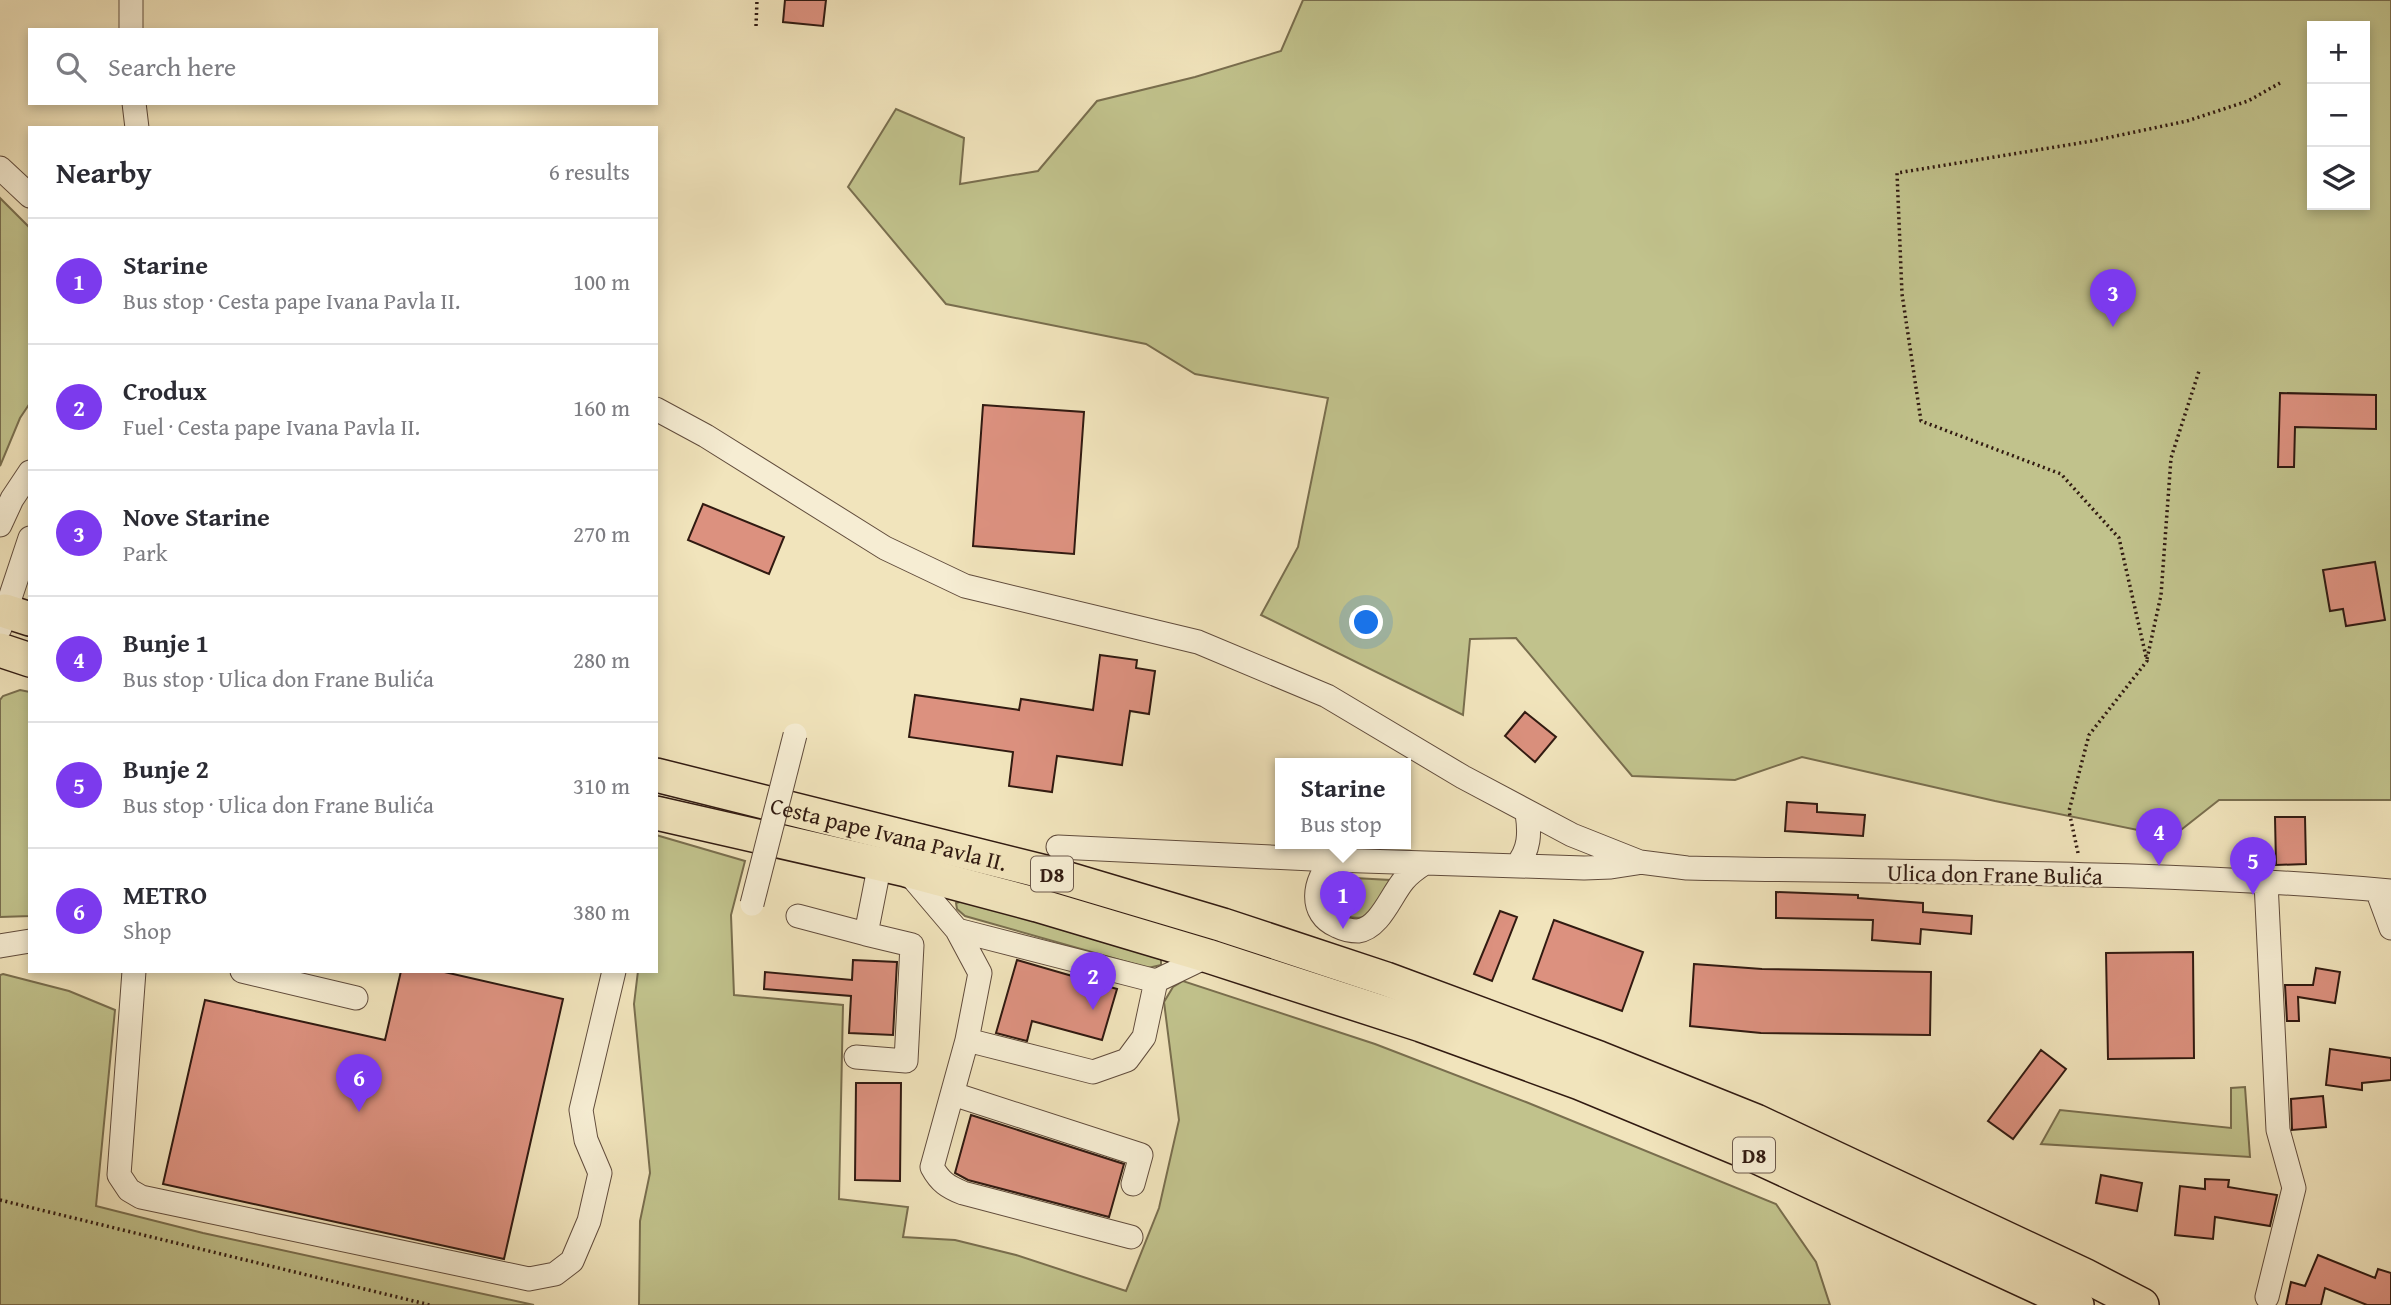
<!DOCTYPE html>
<html lang="en">
<head>
<meta charset="utf-8">
<style>
	:root { --surface:#fff; --page:#f2f2f3; --text:#2b2b33; --muted:#7c7c81; --line:#e1e1e2; --accent:#7c3aed }
	body { margin:0; font-family:"Gentium Book Plus",serif; background:var(--page); color:var(--text) }
	.controls { position:absolute; right:21px; top:21px; display:grid; overflow:hidden; border-radius:0px; box-shadow:0 4px 10px #0003 }
	.controls button { width:63px; height:63px; display:grid; place-items:center; padding:0; border:0; border-bottom:2px solid var(--line); background:var(--surface); color:var(--text); font:35px sans-serif }
	.you { position:absolute; left:1367px; top:623px; width:24px; height:24px; margin:-18px; border:5px solid #fff; border-radius:50%; background:#1a73e8; box-shadow:0 0 0 10px #1a73e833 }
	.badge { display:grid; place-items:center; width:46px; height:46px; border-radius:50%; background:var(--accent); color:#fff; font-size:23px; font-weight:700 }
	.pin { position:absolute; translate:-50% -58px; filter:drop-shadow(0 2px 4px #0008) }
	.pin::after { content:''; position:absolute; top:37px; width:24px; height:21px; background:inherit; clip-path:polygon(0 0,100% 0,50% 100%) }
	.popup { position:absolute; left:1275px; top:758px; width:136px; height:91px; box-sizing:border-box; display:grid; place-content:center; border-radius:0px; background:var(--surface); filter:drop-shadow(0 2px 5px #0005); font-size:23px; white-space:nowrap; color:var(--muted) }
	.popup b { font-size:26px; color:var(--text) }
	.popup::after { content:''; position:absolute; left:50%; top:100%; margin-left:-14px; border:14px solid transparent; border-top-color:var(--surface) }
	.list { margin:0; padding:0; list-style:none }
	h2 { display:flex; justify-content:space-between; align-items:center; height:91px; margin:0; padding:0 28px; font-size:30px }
	h2 small { font-size:23px; font-weight:400; color:var(--muted) }
	.list li { display:grid; grid-template-columns:46px 1fr auto; gap:21px; align-items:center; box-sizing:border-box; height:126px; padding:0 28px; border-top:2px solid var(--line) }
	.list b { display:block; font-size:26px; white-space:nowrap }
	.list p { margin:0; font-size:23px; white-space:nowrap; color:var(--muted) }
	.list em { font-size:23px; font-style:normal; color:var(--muted) }
	.icon { flex:none; width:38px; height:38px; fill:none; stroke:currentColor; stroke-width:2; stroke-linecap:round; stroke-linejoin:round }
	.map { position:relative; flex:none; width:2391px; height:1305px; overflow:hidden }
	.search { position:absolute; background:var(--surface); box-shadow:0 4px 10px #0003; left:28px; top:28px; width:630px; height:77px; display:flex; align-items:center; gap:18px; box-sizing:border-box; padding:0 24px; border-radius:0px; color:var(--muted); font-size:26px }
	.panel { position:absolute; background:var(--surface); box-shadow:0 4px 10px #0003; left:28px; top:126px; width:630px; height:847px; border-radius:0px }
	.map>svg:first-child { display:block }
</style>
</head>
<body>
<div class="map">
<svg width="2391" height="1305" viewBox="0 0 2391 1305">
	<rect width="100%" height="100%" fill="#f1e4bc"/>
	<filter id="stains"><feTurbulence type="fractalNoise" baseFrequency=".00286" numOctaves="4"/><feColorMatrix values="0 0 0 0 .2 0 0 0 0 .09 0 0 0 0 .02 0 0 0 .5 -.17"/></filter>
	<radialGradient id="worn" r=".72"><stop offset=".6" stop-color="#630" stop-opacity="0"/><stop offset="1" stop-color="#630" stop-opacity=".3"/></radialGradient>
	<path fill="#c1c28c" stroke="#796e4e" stroke-width="2" fill-rule="evenodd" d="M1303,0H2391V800H2219L2172,837L1995,801L1802,757L1735,780L1632,776L1516,638L1470,639L1463,715L1261,615L1298,547L1328,398L1195,374L1146,344L946,304L848,187L896,109L964,138L960,184L1038,171L1097,101L1195,77L1281,51ZM2312,26H2365V205H2312Z
		M0,198L30,228V403L20,418L0,466Z
		M20,690L30,692V916L0,917V700L3,696Z
		M656,835L745,861L731,915L734,995L843,1005L839,1199L908,1207L903,1237L955,1240L1016,1255L1126,1291L1159,1208L1179,1120L1164,1002L1173,987L1183,981L1375,1044L1526,1102L1776,1204L1816,1262L1830,1305H639L640,1221L650,1173L634,1004L638,971H656Z
		M1354,878L1390,880L1368,917C1362,917 1356,919 1350,917C1327,911 1337,886 1354,878Z
		M963,901L1161,957V965L1148,968L965,916L957,909L956,903Z
		M3,974L69,991L115,1010L96,1206L203,1233L534,1305H0V975Z
		M2245,1087L2250,1157L2041,1144L2060,1110L2231,1128V1088Z"/>
	<path fill="#dc917f" stroke="#311a11" stroke-width="2" d="M785,0H826L823,26L783,22Z
		M2280,393L2376,395V429L2295,427L2294,467H2278Z
		M983,405L1084,412L1074,554L973,546Z
		M703,504L784,537L769,574L688,540Z
		M2375,562L2385,620L2346,626L2343,609L2330,611L2323,570Z
		M1100,655L1137,660L1136,668L1155,671L1149,714L1130,711L1122,765L1057,756L1052,792L1009,786L1013,752L909,737L915,695L1019,710L1021,699L1093,710Z
		M1525,712L1556,737L1535,762L1505,736Z
		M1787,802L1817,804V812L1865,815L1863,836L1785,831Z
		M2275,817H2305L2306,864L2276,865Z
		M1776,892L1858,895V898L1923,903V912L1972,916L1971,934L1921,929L1920,944L1872,940L1873,920L1776,918Z
		M1500,911L1517,917L1492,981L1474,974Z
		M1554,920L1643,952L1622,1011L1533,979Z
		M2193,952L2194,1058L2108,1059L2106,953Z
		M853,960L897,962L893,1035L849,1033L851,996L764,989L765,972L852,980Z
		M1017,960L1117,989L1102,1040L1032,1021L1027,1041L996,1033Z
		M1694,964L1762,969L1931,972L1930,1035L1761,1033L1690,1026Z
		M2316,968L2340,972L2335,1003L2298,997L2299,1021H2287L2285,985H2313Z
		M401,971H440L563,999L504,1259L163,1184L205,1000L385,1040Z
		M2330,1049L2391,1058V1080L2362,1083V1090L2326,1085Z
		M2041,1050L2066,1069L2013,1139L1988,1121Z
		M856,1083H901L900,1181L855,1180Z
		M2323,1096L2326,1127L2292,1130L2291,1099Z
		M971,1115L1124,1164L1109,1217L968,1180L955,1173Z
		M2101,1175L2142,1183L2137,1211L2096,1203Z
		M2205,1179L2229,1180L2228,1187L2277,1195L2270,1226L2215,1217L2213,1239L2175,1235L2180,1186L2205,1189Z
		M2318,1255L2375,1278L2378,1269L2391,1273V1305H2367L2325,1288L2321,1305H2286L2291,1282L2305,1286Z"/>
	<g fill="none" stroke-linecap="round" stroke-linejoin="round">
		<g stroke="#614c3c" stroke-width="25">
			<path id="minor" d="M131,30V0
				M134,103L137,128
				M0,168L30,196
				M656,409L706,436L885,548L965,586L1198,642L1327,696L1463,777L1572,835L1640,862L1687,868C1922,873 2158,870 2391,891
				M0,525L12,499L30,472
				M0,628L30,538
				M1058,847L1333,860L1584,868L1611,867L1637,863
				M1333,860C1313,880 1308,914 1337,926C1343,929 1352,931 1358,931C1380,928 1391,895 1404,880C1410,873 1417,868 1425,863
				M1516,866C1530,850 1530,833 1527,813
				M906,870L957,930L1156,981L1208,956
				M2266,882L2278,1130L2294,1188L2267,1297
				M2377,890L2391,928
				M798,916L866,934L880,863
				M957,930L980,973L967,1040L1093,1072L1127,1060L1144,1037L1156,981
				M0,946L30,941
				M134,971L119,1175L129,1190L141,1197L529,1279L555,1274L572,1261L589,1221L600,1173L586,1140L581,1110L614,971
				M242,971L356,998
				M967,1040L932,1167C940,1182 948,1187 963,1193L1131,1237
				M856,1057L906,1061L912,945L866,934
				M953,1094L1141,1155L1133,1184"/>
		</g>
		<g stroke="#311a11" stroke-width="36">
			<g id="highway">
				<path d="M5,611L30,619"/>
				<path d="M0,650L30,660"/>
				<path id="s1" d="M656,775L1045,872L1223,925L1386,979L1599,1058L1756,1121L2084,1275L2142,1305"/>
				<path d="M656,813L906,870L1037,905L1208,956L1421,1025L1580,1083L1744,1151L2077,1305"/>
			</g>
		</g>
		<path stroke="#311a11" stroke-width="3.5" stroke-dasharray="2 3.5" stroke-linecap="butt" d="M756,26L757,0
			M2147,659L2161,595L2171,458L2199,371
			M2078,853L2069,811L2089,735L2147,661L2119,538L2061,474L1921,421L1902,294L1897,173L2092,141L2187,121L2248,101L2280,83
			M0,1200L430,1305"/>
		<use href="#minor" stroke="#f6edd3" stroke-width="23"/>
		<use href="#highway" stroke="#f1e4bc" stroke-width="33"/>
		<g stroke="#614c3c" stroke-width="25" stroke-linecap="butt">
			<path id="minor-bridge" d="M752,904L795,735"/>
		</g>
		<use href="#minor-bridge" stroke="#f6edd3" stroke-width="23"/>
	</g>
	<g text-anchor="middle" dominant-baseline="central" stroke-width="5" stroke-linejoin="round" paint-order="stroke">
		<g fill="#f6edd3" stroke="#6c594b" stroke-width="2">
			<rect x="1031" y="856.5" width="42" height="35" rx="5"/>
			<rect x="1733" y="1137.5" width="42" height="35" rx="5"/>
		</g>
		<g font-size="21" font-weight="bold" fill="#311a11">
			<text x="1052" y="874">D8</text>
			<text x="1754" y="1155">D8</text>
		</g>
		<g font-size="23" fill="#311a11" stroke="#f6edd3">
			<text stroke="none"><textPath href="#s1" startOffset="240">Cesta pape Ivana Pavla II.</textPath></text>
			<text transform="translate(1995 874) rotate(1)">Ulica don Frane Bulića</text>
		</g>
	</g>
	<rect width="100%" height="100%" filter="url(#stains)"/>
	<rect width="100%" height="100%" fill="url(#worn)"/>
</svg>
<div class="controls">
<button>+</button>
<button>−</button>
<button><svg class="icon" aria-label="layers" viewBox="0 0 24 24"><path d="M12 4l9 5-9 5-9-5zM3 14l9 5 9-5"/></svg></button>
</div>
<div class="you"></div>
<div class="pin badge" style="left:1343px;top:929px">1</div>
<div class="popup"><b>Starine</b>Bus stop</div>
<div class="pin badge" style="left:1093px;top:1010px">2</div>
<div class="pin badge" style="left:2113px;top:327px">3</div>
<div class="pin badge" style="left:2159px;top:866px">4</div>
<div class="pin badge" style="left:2253px;top:895px">5</div>
<div class="pin badge" style="left:359px;top:1112px">6</div>
<div class="search"><svg class="icon" aria-label="search" viewBox="0 0 24 24"><circle cx="10" cy="10" r="6"/><path d="M15 15l6 6"/></svg>Search here</div>
<section class="panel">
<h2>Nearby<small>6 results</small></h2>
<ul class="list">
<li><span class="badge">1</span><div><b>Starine</b><p>Bus stop · Cesta pape Ivana Pavla II.</p></div><em>100 m</em></li>
<li><span class="badge">2</span><div><b>Crodux</b><p>Fuel · Cesta pape Ivana Pavla II.</p></div><em>160 m</em></li>
<li><span class="badge">3</span><div><b>Nove Starine</b><p>Park</p></div><em>270 m</em></li>
<li><span class="badge">4</span><div><b>Bunje 1</b><p>Bus stop · Ulica don Frane Bulića</p></div><em>280 m</em></li>
<li><span class="badge">5</span><div><b>Bunje 2</b><p>Bus stop · Ulica don Frane Bulića</p></div><em>310 m</em></li>
<li><span class="badge">6</span><div><b>METRO</b><p>Shop</p></div><em>380 m</em></li>
</ul>
</section>
</div>
</body>
</html>
